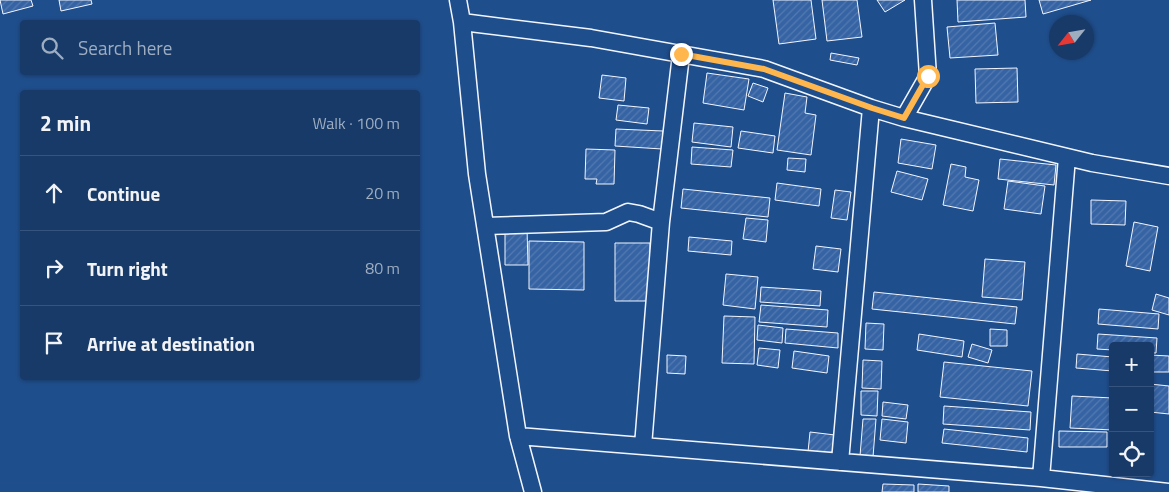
<!DOCTYPE html>
<html lang="en">
<head>
<meta charset="utf-8">
<style>
	:root { --surface:#173a69; --page:#244571; --text:#f1f3f6; --muted:#9eadc0; --line:#36547d }
	body { margin:0; font-family:"Titillium Web",sans-serif; background:var(--page); color:var(--text) }
	.controls { position:absolute; right:15px; bottom:15px; display:grid; overflow:hidden; border-radius:5px; box-shadow:0 1px 4px #0004 }
	.controls button { width:45px; height:45px; display:grid; place-items:center; padding:0; border:0; border-bottom:1px solid var(--line); background:var(--surface); color:var(--text); font:25px sans-serif }
	.compass { position:absolute; left:1049px; top:15px; width:45px; height:45px; border-radius:50%; background:var(--surface); box-shadow:0 1px 4px #0004; rotate:239deg }
	.stop { position:absolute; width:15px; height:15px; margin:-11px; border:4px solid #ffb74d; border-radius:50%; background:#fff }
	.stop.end { background:#ffb74d; border-color:#fff; box-shadow:0 1px 5px #0008 }
	.list { margin:0; padding:0; list-style:none }
	h2 { display:flex; justify-content:space-between; align-items:center; height:65px; margin:0; padding:0 20px; font-size:21px }
	h2 small { font-size:16px; font-weight:400; color:var(--muted) }
	.list li { display:grid; grid-template-columns:32px 1fr auto; gap:15px; align-items:center; box-sizing:border-box; height:75px; padding:0 20px; border-top:1px solid var(--line) }
	.list b { display:block; font-size:19px; white-space:nowrap }
	.list em { font-size:16px; font-style:normal; color:var(--muted) }
	.icon { flex:none; width:28px; height:28px; fill:none; stroke:currentColor; stroke-width:2; stroke-linecap:round; stroke-linejoin:round }
	.map { position:relative; flex:none; width:1169px; height:492px; overflow:hidden }
	.search { position:absolute; background:var(--surface); box-shadow:0 1px 4px #0004; left:20px; top:20px; width:400px; height:55px; display:flex; align-items:center; gap:12px; box-sizing:border-box; padding:0 18px; border-radius:5px; color:var(--muted); font-size:19px }
	.panel { position:absolute; background:var(--surface); box-shadow:0 1px 4px #0004; left:20px; top:90px; width:400px; height:290px; border-radius:5px }
	.map>svg:first-child { display:block }
</style>
</head>
<body>
<div class="map">
<svg width="1169" height="492" viewBox="0 0 1169 492">
	<defs>
		<pattern id="building-hatch" width="6" height="6" patternUnits="userSpaceOnUse" patternTransform="scale(1.25)"><rect width="6" height="6" fill="#3563a3"/><path d="M-1 1l2-2M0 6l6-6M5 7l2-2" fill="none" stroke="#537ab1"/></pattern>
	</defs>
	<rect width="100%" height="100%" fill="#1f4e8c"/>
	<path fill="url(#building-hatch)" stroke="#f2f6ff" d="M0,0H31L33,6L3,14Z
		M59,0H91L92,4L61,11Z
		M773,0H811L816,39L779,44Z
		M822,0H857L862,37L827,41Z
		M877,0H905L885,12Z
		M957,0H1025L1026,17L958,22Z
		M1039,0H1091L1043,14Z
		M995,23L998,55L950,58L947,27Z
		M831,53L859,58L857,65L830,60Z
		M1017,68L1018,102L976,103L975,69Z
		M707,73L749,79L744,110L703,103Z
		M602,75L626,78L624,101L599,98Z
		M753,83L768,88L763,102L748,96Z
		M785,93L807,97L805,113L816,115L811,155L777,150Z
		M618,105L649,108L647,124L616,120Z
		M694,123L733,127L731,147L692,142Z
		M616,129L663,131L662,149L615,146Z
		M741,131L775,136L773,153L738,148Z
		M901,139L936,145L932,169L898,163Z
		M692,147L733,150L731,167L691,164Z
		M586,149L615,150L614,184H596L597,179H585Z
		M788,158L806,159L805,172L787,170Z
		M1000,159L1056,165L1054,185L998,179Z
		M951,164L966,167L965,177L979,180L973,211L943,205Z
		M897,171L928,179L922,200L891,192Z
		M1008,181L1045,186L1041,214L1004,209Z
		M777,183L821,189L819,206L775,200Z
		M683,189L770,198L768,217L681,208Z
		M835,190L851,192L847,220L831,218Z
		M1091,200L1126,201L1125,225L1091,224Z
		M746,218L768,220L766,242L743,239Z
		M1134,222L1158,227L1150,271L1126,266Z
		M505,228H527L528,265H505Z
		M689,237L732,241L731,255L688,251Z
		M529,241L584,242V290L529,289Z
		M615,243H650V301H615Z
		M816,246L841,249L838,272L813,269Z
		M985,259L1025,262L1022,300L982,297Z
		M726,274L758,277L755,309L723,305Z
		M761,287L821,291L820,306L760,302Z
		M874,292L1017,307L1015,324L872,309Z
		M1156,294L1169,298V315L1152,310Z
		M761,305L828,310L827,327L759,322Z
		M1099,309L1159,314L1158,329L1098,324Z
		M724,316L755,317L754,364L722,363Z
		M866,323L884,324L883,350L865,349Z
		M758,325L783,328L782,343L757,340Z
		M786,329L838,333V348L785,343Z
		M990,329L1007,330V346H990Z
		M919,334L964,341L962,357L917,350Z
		M1098,334L1157,338L1156,353H1150V346H1113V350L1097,349Z
		M972,344L992,350L988,363L968,357Z
		M759,348L780,350L778,368L757,365Z
		M794,351L829,356L827,373L792,368Z
		M1077,354L1113,357V371L1076,368Z
		M667,355L686,356L685,374L667,373Z
		M1150,355L1169,356V372H1150Z
		M863,360L882,361L881,389L862,388Z
		M944,362L1032,371L1028,406L940,397Z
		M1150,384L1169,386V414L1150,412Z
		M861,391H878L877,416L861,415Z
		M1072,396L1113,398V430L1070,428Z
		M883,402L908,405L906,419L882,416Z
		M944,406L1031,412L1030,430L943,424Z
		M863,419H876L873,457L860,456Z
		M882,419L908,422L906,443L880,440Z
		M944,429L1028,438L1027,452L942,443Z
		M1059,431L1107,432V447H1059Z
		M810,432L835,435L833,455L808,452Z
		M883,484L914,485V492H882Z
		M918,484L949,486V492H918Z"/>
	<g fill="none" stroke-linecap="round" stroke-linejoin="round">
		<g stroke="#f2f6ff" stroke-width="19">
			<path id="minor" d="M458,0L462,22L477,174L518,436L533,492
				M462,22L591,38L764,69L871,108L904,118L1092,163L1169,176
				M904,118L928,76L923,0
				M485,226L606,222L628,212L639,214L661,222
				M518,436L1041,478L1169,492
				M643,446L661,222L681,55
				M840,462L871,108
				M1041,478L1067,157"/>
		</g>
		<use href="#minor" stroke="#1f4e8c" stroke-width="16"/>
	</g>
	<g fill="none" stroke-linecap="round" stroke-linejoin="round">
		<path stroke="#ffb74d" stroke-width="6" d="M681,54L764,69L872,108L904,118L928,76"/>
	</g>
</svg>
<div class="controls">
<button>+</button>
<button>−</button>
<button><svg class="icon" aria-label="locate" viewBox="0 0 24 24"><circle cx="12" cy="12" r="6"/><path d="M12 2v4M12 18v4M2 12h4M18 12h4"/></svg></button>
</div>
<svg class="compass" viewBox="-18 -18 36 36"><path d="M0-13l5 13h-10z" fill="#e53935"/><path d="M0 13l5-13h-10z" fill="#9eadc0"/></svg>
<div class="stop" style="left:928px;top:76px"></div>
<div class="stop end" style="left:681px;top:54px"></div>
<div class="search"><svg class="icon" aria-label="search" viewBox="0 0 24 24"><circle cx="10" cy="10" r="6"/><path d="M15 15l6 6"/></svg>Search here</div>
<section class="panel">
<h2>2 min<small>Walk · 100 m</small></h2>
<ul class="list">
<li><svg class="icon" aria-label="ahead" viewBox="0 0 24 24"><path d="M12 20V5M6 11l6-6 6 6"/></svg><div><b>Continue</b></div><em>20 m</em></li>
<li><svg class="icon" aria-label="right" viewBox="0 0 24 24"><path d="M7 20v-9h11M14 6l5 5-5 5"/></svg><div><b>Turn right</b></div><em>80 m</em></li>
<li><svg class="icon" aria-label="arrive" viewBox="0 0 24 24"><path d="M6 21V4h12l-3 4 3 4H6"/></svg><div><b>Arrive at destination</b></div></li>
</ul>
</section>
</div>
</body>
</html>
